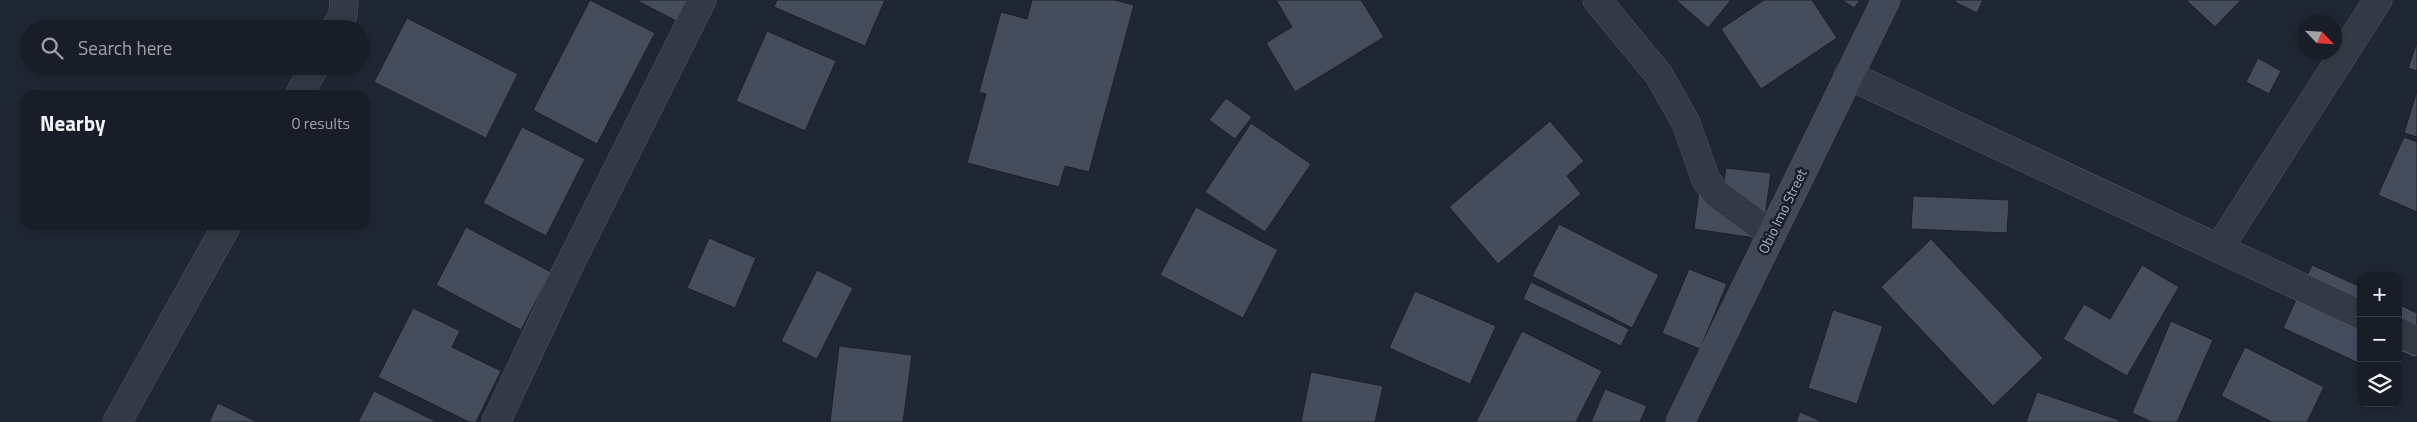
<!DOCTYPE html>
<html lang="en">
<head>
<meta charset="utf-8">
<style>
	:root { --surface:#181d27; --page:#252a33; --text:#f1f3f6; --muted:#9fa2a7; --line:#363b44 }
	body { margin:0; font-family:"Titillium Web",sans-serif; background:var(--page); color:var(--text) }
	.controls { position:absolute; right:15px; bottom:15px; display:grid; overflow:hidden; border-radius:10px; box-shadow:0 2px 8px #0003 }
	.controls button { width:45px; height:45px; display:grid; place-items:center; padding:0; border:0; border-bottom:1px solid var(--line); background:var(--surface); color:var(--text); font:25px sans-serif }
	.compass { position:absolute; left:2297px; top:15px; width:45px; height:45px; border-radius:50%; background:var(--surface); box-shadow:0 2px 8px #0003; rotate:115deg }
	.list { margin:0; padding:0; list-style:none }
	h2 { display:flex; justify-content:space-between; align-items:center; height:65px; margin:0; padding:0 20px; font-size:21px }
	h2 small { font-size:16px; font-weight:400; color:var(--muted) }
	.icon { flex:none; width:28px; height:28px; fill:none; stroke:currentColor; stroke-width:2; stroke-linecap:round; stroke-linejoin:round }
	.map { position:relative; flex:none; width:2417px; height:422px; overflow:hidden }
	.search { position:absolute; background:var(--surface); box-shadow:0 2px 8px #0003; left:20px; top:20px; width:350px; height:55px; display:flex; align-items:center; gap:12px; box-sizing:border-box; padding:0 18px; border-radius:28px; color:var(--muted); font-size:19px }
	.panel { position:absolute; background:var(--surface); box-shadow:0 2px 8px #0003; left:20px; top:90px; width:350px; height:140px; border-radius:15px }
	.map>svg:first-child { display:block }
</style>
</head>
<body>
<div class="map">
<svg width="2417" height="422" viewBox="0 0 2417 422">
	<rect width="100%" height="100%" fill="#202734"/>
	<path fill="#454d5d" stroke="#1b202b" d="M590,0L655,33L597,144L533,110Z
		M636,0H700L686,26Z
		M777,0H885L865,46L774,7Z
		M1032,0H1115L1134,5L1089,172L1065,166L1059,187L967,163L986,94L979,92L1001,12L1027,19Z
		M1276,0H1361L1384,37L1295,92L1266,43L1292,27Z
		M1676,0H1731L1708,28Z
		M1764,0H1812L1837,38L1761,89L1721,29Z
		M1842,0H1860L1854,8Z
		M1956,0H1983L1977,13L1955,2Z
		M2186,0H2241L2215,27Z
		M407,18L518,74L486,138L374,82Z
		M767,31L836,61L805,131L736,101Z
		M2417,42V71L2408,68Z
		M2258,58L2281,71L2269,94L2246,82Z
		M2417,91V137L2404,133Z
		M1226,98L1252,117L1235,139L1209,120Z
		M1550,121L1584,161L1567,176L1581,194L1498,264L1449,207Z
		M1251,123L1311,164L1265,232L1205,192Z
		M522,127L585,159L546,236L483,203Z
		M2404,137L2417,142V212L2378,195Z
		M1726,168L1771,173L1762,239L1694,229L1700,184L1723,187Z
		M1913,196L2009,200L2007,233L1911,229Z
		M1196,207L1278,250L1243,318L1160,275Z
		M1559,224L1659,275L1632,328L1532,276Z
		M466,227L551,272L521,330L436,285Z
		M709,238L756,258L735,308L687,288Z
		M1931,239L2043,358L1993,406L1881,287Z
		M2142,265L2179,287L2127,376L2063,339L2084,304L2110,319Z
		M2312,265L2361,287V364L2283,328Z
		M1689,269L1727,284L1700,349L1662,333Z
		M817,270L853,288L817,359L781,341Z
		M1531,282L1629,329L1621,346L1523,299Z
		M1415,291L1496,326L1470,384L1389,348Z
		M2398,304L2417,313L2416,358L2402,352L2398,360Z
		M413,308L460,331L452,347L501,371L476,422H469L378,377Z
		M1833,310L1883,326L1857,404L1808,388Z
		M2171,321L2213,340L2177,422H2152L2132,413Z
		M1522,331L1602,371L1576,422H1476Z
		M839,346L912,355L903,422H830Z
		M2245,347L2324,387L2307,422H2272L2221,396Z
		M1311,372L1383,386L1375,422H1301Z
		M1605,389L1647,406L1640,422H1591Z
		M374,391L437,422H358Z
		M2037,392L2119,420L2118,422H2026Z
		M218,403L257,422H209Z
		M1800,412L1823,422H1796Z"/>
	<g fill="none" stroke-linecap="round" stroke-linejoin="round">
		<g stroke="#515663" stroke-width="29">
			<path id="street" d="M1597,0L1659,75L1686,123L1706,180L1717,194L1771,234
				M335,29L343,15L344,0
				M1848,75L2361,315
				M299,95L315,66
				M2219,248L2378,0
				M2398,332L2417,341
				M117,422L227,225
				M496,422L568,268L702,0"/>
		</g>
		<g stroke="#515663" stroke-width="29">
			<path id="secondary" d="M1680,422L1886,0"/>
		</g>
		<use href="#street" stroke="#333945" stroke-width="28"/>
		<use href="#secondary" stroke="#414857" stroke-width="28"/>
	</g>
	<g text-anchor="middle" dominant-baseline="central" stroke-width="5" stroke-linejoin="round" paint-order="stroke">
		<g font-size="14" fill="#adb3c2" stroke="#191e29">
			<text transform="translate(1782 211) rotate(-64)">Obio Imo Street</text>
		</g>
	</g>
</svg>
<div class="controls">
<button>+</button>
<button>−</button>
<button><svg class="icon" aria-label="layers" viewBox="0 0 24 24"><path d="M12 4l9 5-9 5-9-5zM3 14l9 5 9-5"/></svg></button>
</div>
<svg class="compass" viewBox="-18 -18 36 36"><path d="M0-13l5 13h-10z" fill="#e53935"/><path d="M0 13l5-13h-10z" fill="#9fa2a7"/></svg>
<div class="search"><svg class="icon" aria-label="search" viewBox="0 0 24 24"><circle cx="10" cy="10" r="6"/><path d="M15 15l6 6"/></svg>Search here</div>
<section class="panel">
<h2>Nearby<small>0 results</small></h2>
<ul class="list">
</ul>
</section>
</div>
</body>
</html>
